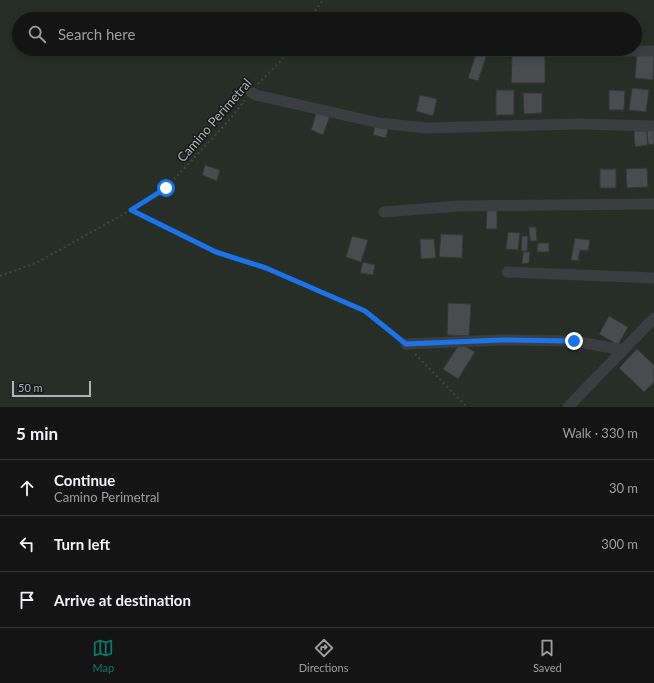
<!DOCTYPE html>
<html lang="en">
<head>
<meta charset="utf-8">
<style>
	:root { --surface:#141415; --page:#1d1d1e; --text:#f1f3f6; --muted:#9d9ea0; --line:#333334; --accent:#0f766e }
	body { margin:0; font-family:Lato,sans-serif; background:var(--page); color:var(--text) }
	.scale { position:absolute; left:12px; bottom:10px; width:79px; box-sizing:border-box; padding-left:4px; border:2px solid #aeb4ba; border-top:0; font-size:11px; line-height:14px; white-space:nowrap; color:#aeb4ba; -webkit-text-stroke:3px #151617; paint-order:stroke }
	.stop { position:absolute; width:12px; height:12px; margin:-9px; border:3px solid #1a73e8; border-radius:50%; background:#fff }
	.stop.end { background:#1a73e8; border-color:#fff; box-shadow:0 1px 4px #0008 }
	.list { margin:0; padding:0; list-style:none }
	h2 { display:flex; justify-content:space-between; align-items:center; height:52px; margin:0; padding:0 16px; font-size:17px }
	h2 small { font-size:13px; font-weight:400; color:var(--muted) }
	.list li { display:grid; grid-template-columns:26px 1fr auto; gap:12px; align-items:center; box-sizing:border-box; height:56px; padding:0 16px; border-top:1px solid var(--line) }
	.list b { display:block; font-size:15px; white-space:nowrap }
	.list p { margin:0; font-size:13px; white-space:nowrap; color:var(--muted) }
	.list em { font-size:13px; font-style:normal; color:var(--muted) }
	.icon { flex:none; width:22px; height:22px; fill:none; stroke:currentColor; stroke-width:2; stroke-linecap:round; stroke-linejoin:round }
	.map { position:relative; flex:none; width:654px; height:407px; overflow:hidden }
	.search { position:absolute; background:var(--surface); box-shadow:0 2px 10px #0003; left:12px; right:12px; top:12px; height:44px; display:flex; align-items:center; gap:10px; box-sizing:border-box; padding:0 14px; border-radius:22px; color:var(--muted); font-size:15px }
	.sheet { height:220px; background:var(--surface) }
	nav { display:flex; justify-content:space-around; align-items:center; box-sizing:border-box; height:56px; border-top:1px solid var(--line); background:var(--surface); font-size:11px; color:var(--muted) }
	nav a { display:grid; justify-items:center; gap:2px }
	nav .on { color:var(--accent) }
	.map>svg:first-child { display:block }
</style>
</head>
<body>
<div class="map">
<svg width="654" height="407" viewBox="0 0 654 407">
	<rect width="100%" height="100%" fill="#1a1b1c"/>
	<path fill="#272e27" fill-rule="evenodd" d="M0,0H654V407H0ZM19,19H635V49H19Z"/>
	<path fill="#4a4b4e" stroke="#353538" d="M477,51L487,54L478,81L468,78Z
		M637,54L654,55L653,80L635,78Z
		M512,56H545V83H511Z
		M632,88L649,90L646,112L629,110Z
		M496,90H514V115H496Z
		M609,90L625,91L624,110H609Z
		M523,93H542V113L524,114Z
		M420,95L437,99L433,116L416,111Z
		M317,111L330,116L323,135L311,130Z
		M375,125L388,128L386,138L373,135Z
		M654,130V144L648,145L647,131Z
		M634,131H647L648,145L635,147Z
		M205,165L220,170L217,181L202,175Z
		M647,168L648,187L627,188L626,169Z
		M600,169H616V188H600Z
		M487,209H497V229H486Z
		M529,227H536L537,241H530Z
		M508,232L520,233L518,250L506,249Z
		M441,234L463,235L462,258L439,257Z
		M352,236L368,240L361,262L346,257Z
		M522,236H528L527,251H521Z
		M575,238L590,240L588,251L580,250L578,261L571,260Z
		M420,239H434L436,258L421,259Z
		M538,243H549V252H537Z
		M523,252H530L529,263L522,264Z
		M363,262L375,265L373,275L360,273Z
		M448,303L471,304L469,336L447,335Z
		M609,316L628,327L618,345L599,334Z
		M460,343L475,352L458,379L443,369Z
		M637,349L654,365V382L644,392L619,368Z"/>
	<g fill="none" stroke-linecap="round" stroke-linejoin="round">
		<path stroke="#424448" stroke-width="2" stroke-dasharray="2 3" stroke-linecap="butt" d="M309,19L323,0
			M258,84L281,61L288,49
			M131,210L216,252L266,268L365,311L399,338
			M0,276L38,262L131,210L166,188L231,118L245,100
			M415,354L467,407"/>
		<path stroke="#3c3d41" stroke-width="11" d="M459,49L477,51H654
			M251,92L256,95L379,123L427,128L579,124L654,126
			M384,212L458,206L654,204
			M507,272L654,278
			M406,344L501,340L574,341L623,350
			M568,407L654,318"/>
	</g>
	<g fill="none" stroke-linecap="round" stroke-linejoin="round">
		<path stroke="#1a73e8" stroke-width="5" d="M166,188L131,210L216,252L266,268L365,311L406,344L501,340L574,341"/>
	</g>
	<g text-anchor="middle" dominant-baseline="central" stroke-width="3" stroke-linejoin="round" paint-order="stroke">
		<g font-size="13" fill="#aeb4ba" stroke="#151617">
			<text transform="translate(214 120) rotate(-49)">Camino Perimetral</text>
		</g>
	</g>
</svg>
<div class="scale">50 m</div>
<div class="stop" style="left:166px;top:188px"></div>
<div class="stop end" style="left:574px;top:341px"></div>
<div class="search"><svg class="icon" aria-label="search" viewBox="0 0 24 24"><circle cx="10" cy="10" r="6"/><path d="M15 15l6 6"/></svg>Search here</div>
</div>
<section class="sheet">
<h2>5 min<small>Walk · 330 m</small></h2>
<ul class="list">
<li><svg class="icon" aria-label="ahead" viewBox="0 0 24 24"><path d="M12 20V5M6 11l6-6 6 6"/></svg><div><b>Continue</b><p>Camino Perimetral</p></div><em>30 m</em></li>
<li><svg class="icon" aria-label="left" viewBox="0 0 24 24"><path d="M17 20v-9H6M10 6l-5 5 5 5"/></svg><div><b>Turn left</b></div><em>300 m</em></li>
<li><svg class="icon" aria-label="arrive" viewBox="0 0 24 24"><path d="M6 21V4h12l-3 4 3 4H6"/></svg><div><b>Arrive at destination</b></div></li>
</ul>
</section>
<nav>
<a class="on"><svg class="icon" aria-label="map" viewBox="0 0 24 24"><path d="M3 6l6-2 6 2 6-2v14l-6 2-6-2-6 2zM9 4v14M15 6v14"/></svg>Map</a>
<a><svg class="icon" aria-label="directions" viewBox="0 0 24 24"><path d="M12 3l9 9-9 9-9-9zM9 14v-3h6M13 9l2 2-2 2"/></svg>Directions</a>
<a><svg class="icon" aria-label="saved" viewBox="0 0 24 24"><path d="M7 4h10v16l-5-4-5 4z"/></svg>Saved</a>
</nav>
</body>
</html>
